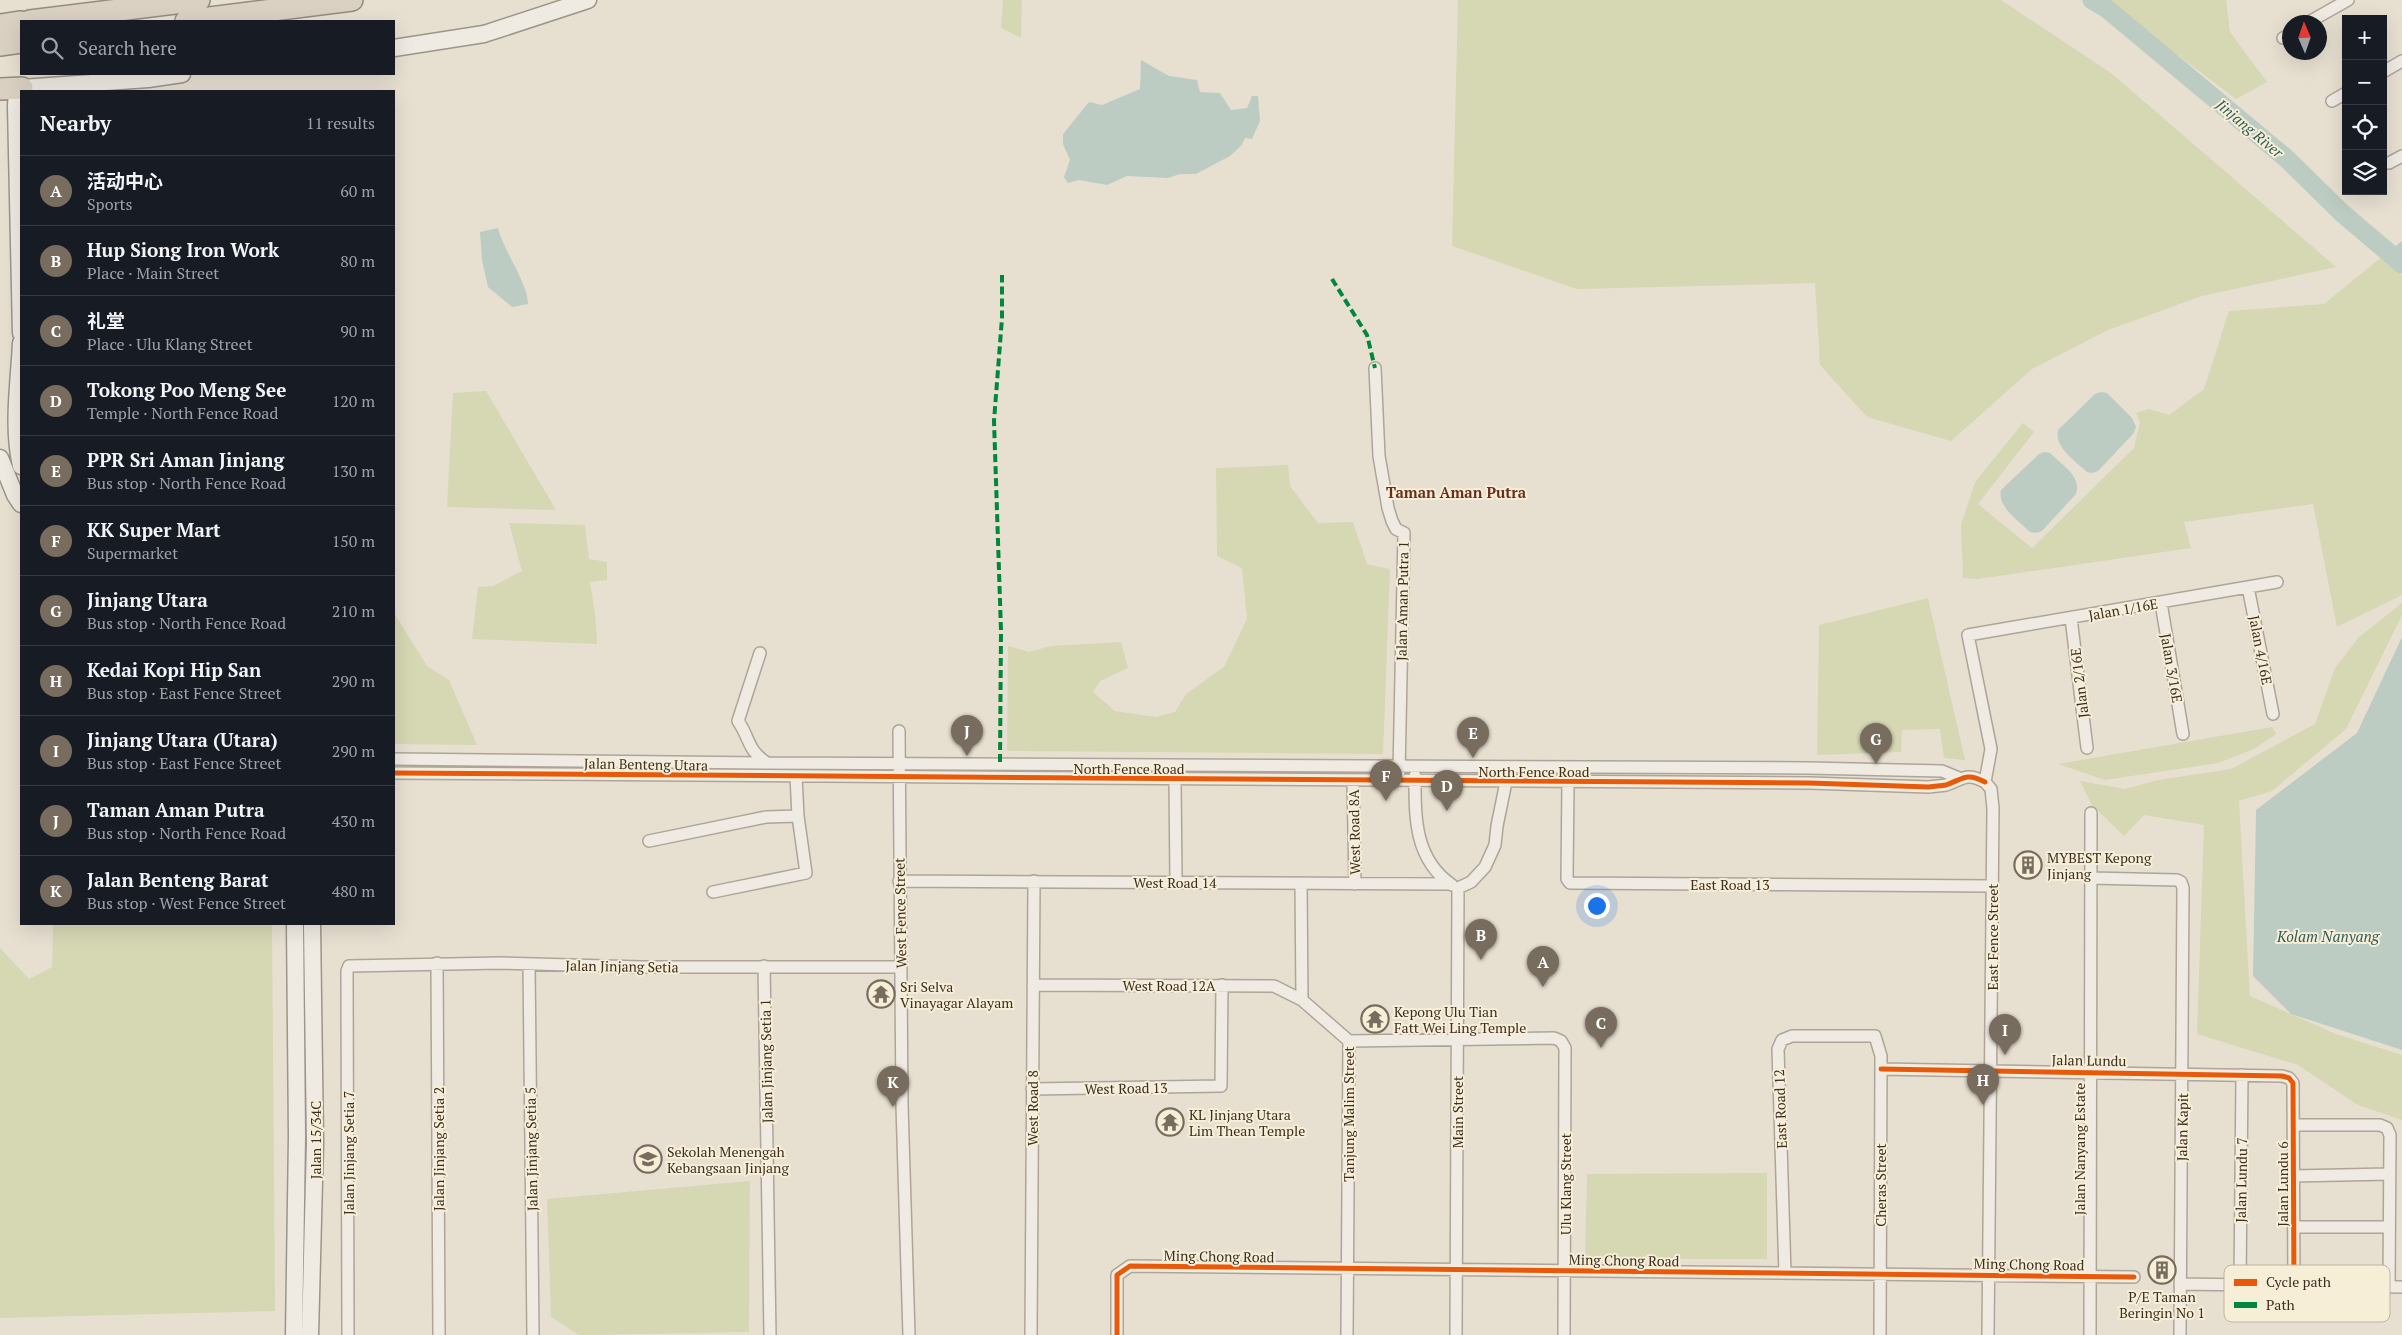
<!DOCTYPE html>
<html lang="en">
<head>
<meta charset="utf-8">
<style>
	:root { --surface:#171b24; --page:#242831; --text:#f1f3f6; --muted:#9ea1a6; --line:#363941; --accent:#786c5e }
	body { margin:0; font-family:"PT Serif","Noto Sans SC",serif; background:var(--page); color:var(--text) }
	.controls { position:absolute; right:15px; top:15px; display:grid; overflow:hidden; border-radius:0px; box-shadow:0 5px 20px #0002 }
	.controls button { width:45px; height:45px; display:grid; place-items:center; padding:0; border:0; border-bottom:1px solid var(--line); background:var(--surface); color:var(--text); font:25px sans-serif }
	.compass { position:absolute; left:2282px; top:15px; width:45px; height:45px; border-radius:50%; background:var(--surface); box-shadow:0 5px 20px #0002; rotate:358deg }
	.you { position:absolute; left:1596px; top:905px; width:18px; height:18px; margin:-12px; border:4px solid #fff; border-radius:50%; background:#1a73e8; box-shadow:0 0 0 8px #1a73e833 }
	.badge { display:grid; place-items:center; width:32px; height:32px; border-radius:50%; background:var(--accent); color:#fff; font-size:16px; font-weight:700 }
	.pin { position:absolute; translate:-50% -41px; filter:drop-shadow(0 1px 2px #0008) }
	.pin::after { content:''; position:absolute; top:26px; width:18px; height:15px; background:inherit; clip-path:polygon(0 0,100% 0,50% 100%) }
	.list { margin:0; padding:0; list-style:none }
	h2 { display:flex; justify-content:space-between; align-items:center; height:65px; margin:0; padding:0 20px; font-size:21px }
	h2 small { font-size:16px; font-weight:400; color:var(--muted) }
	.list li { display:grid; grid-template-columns:32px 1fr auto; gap:15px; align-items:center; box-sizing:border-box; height:70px; padding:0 20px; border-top:1px solid var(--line) }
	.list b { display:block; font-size:19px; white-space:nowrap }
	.list p { margin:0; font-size:16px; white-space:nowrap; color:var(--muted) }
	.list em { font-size:16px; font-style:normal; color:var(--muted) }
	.icon { flex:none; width:28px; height:28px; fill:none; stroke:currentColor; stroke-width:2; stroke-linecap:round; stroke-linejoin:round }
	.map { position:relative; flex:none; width:2402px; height:1335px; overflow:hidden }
	.search { position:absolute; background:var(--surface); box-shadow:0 5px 20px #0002; left:20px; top:20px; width:375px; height:55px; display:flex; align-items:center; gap:12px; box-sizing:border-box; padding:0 18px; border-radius:0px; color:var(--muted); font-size:19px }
	.panel { position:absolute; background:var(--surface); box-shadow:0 5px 20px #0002; left:20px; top:90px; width:375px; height:835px; border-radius:0px }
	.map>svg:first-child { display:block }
</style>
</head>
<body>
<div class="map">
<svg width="2402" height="1335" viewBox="0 0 2402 1335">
	<rect width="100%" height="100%" fill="#e7e0d1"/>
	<path fill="#d6d7b3" d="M1003,0H1022L1021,38L1001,28Z
		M1458,0H2001L2111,73L2336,267L2202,296L2108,330L2032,369L1951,441L1867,417L1820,365L1815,283L1577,289L1452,246Z
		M2100,0H2226L2230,32L2267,82L2236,99L2119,11Z
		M2383,256L2402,275V595L2337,627L2313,504L2184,522L2191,548L1978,579L1963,578L1961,525L1975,482L2023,423L2034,432L1978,504L2032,548L2134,448L2140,422L2136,413L2149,409L2169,415L2204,389L2229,311L2324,304Z
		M486,391L556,510L447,507L453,393Z
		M1288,465L1290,486L1318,523L1353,522L1367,564L1390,569L1383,754L1007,751L1008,646L1029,652L1051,646L1121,642L1128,668L1100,681L1093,692L1115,711L1156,717L1175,712L1186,694L1224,667L1247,619L1242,568L1217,556L1216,468Z
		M509,523L585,525L589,559L607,562V580L590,582L595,614L597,644L472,639L478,587L493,586L522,571Z
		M1928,598L1965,760L1944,758L1940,729L1902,730L1901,752L1817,755L1819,625Z
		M2402,603V615L2346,729L2272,791L2239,801L2250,996L2336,1034L2402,1055V1120L2358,1105L2298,1065L2197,1034L2204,825L2144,815L2124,836L2092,805L2080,781L2125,789L2158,780L2231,769L2315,724L2335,668L2359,637Z
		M394,613L427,666L449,680L477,745L394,744Z
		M2272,727L2276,734L2254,749L2218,763L2105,780L2058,764Z
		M53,924H272L275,1311L0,1318V948L29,979L52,967Z
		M1767,1173V1259H1585L1587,1174Z
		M750,1181L749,1332L579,1335L551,1317L547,1199Z"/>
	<path fill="#bcccc2" d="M1141,60L1169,76L1197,80L1200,92L1220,93L1231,110L1247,108L1252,96H1258L1260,121L1252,139L1245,138L1241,146L1230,156L1196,174H1180L1168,178L1127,176L1107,185L1079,180L1068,183L1064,177L1070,160L1063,144V134L1089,102L1102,105L1140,89Z
		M498,228C504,252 528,283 528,304L512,307L488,287L482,260L480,232Z
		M2402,241V269L2387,254Z
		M2101,392L2107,393L2132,418L2136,427L2133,434L2098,471L2092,473L2087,472C2075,461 2054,447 2058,430L2095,394Z
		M2044,452L2050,453C2061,464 2082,476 2076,494L2042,531L2036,533L2030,532C2019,521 1997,507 2001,490L2039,454Z
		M2402,637V1050L2291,1014L2253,976L2256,810L2357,733Z"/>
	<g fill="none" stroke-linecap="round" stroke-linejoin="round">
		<path stroke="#bcccc2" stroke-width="19" d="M2092,0L2106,8L2287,159L2342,213L2402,264"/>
		<g stroke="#ada599" stroke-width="14">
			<path id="street" d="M2309,22L2348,0
				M2283,38L2290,34
				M2383,72L2402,61
				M2332,101L2346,93
				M2389,163L2402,156
				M1375,368L1379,456L1388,508L1392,521L1396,529L1404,533L1399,772
				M2248,587L2273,714
				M2161,603L2183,734
				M2071,618L2087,748
				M760,653L738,721C750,738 747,750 767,763
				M899,731L902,1105L909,1335
				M394,759L767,763L1808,768L1942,771L1959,778
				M394,773L1809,783L1929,787C1934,786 1940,786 1946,785C1963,779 1966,772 1985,782
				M1415,776C1415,817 1414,859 1452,885
				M1175,780L1176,882
				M1353,781L1355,884
				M1568,782L1567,879L1570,883L1992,886
				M1985,782L1991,789L1993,808L1988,1335
				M1985,782L1991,749L1968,635L2277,582
				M649,841L766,817L798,816
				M2091,878L2177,880L2181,882L2183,888L2180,1335
				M899,881L1450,884
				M1301,883L1302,1000L1349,1041L1347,1335
				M1458,888L1471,882L1485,867L1495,845L1497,826L1506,782
				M713,892L806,873L798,816L796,776
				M437,963L439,1335
				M529,964L533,1335
				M764,966L770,1335
				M1033,985L1274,986L1302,1000
				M1349,1041L1554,1038L1561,1041L1565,1048L1564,1335
				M1881,1069L2282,1076L2289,1078L2293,1083L2294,1286
				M1032,1089L1221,1086L1222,985
				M2293,1125H2380L2387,1128L2390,1135L2389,1287
				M2293,1176L2389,1174
				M2294,1227H2389
				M1785,1273L1778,1049L1782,1040L1792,1036H1875L1881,1056L1880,1335
				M2180,1284L2402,1287
				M2240,1285L2242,1075
				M348,1335L347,971L349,966L500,963L641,967H901
				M1031,1335L1034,881
				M1117,1335V1275L1130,1266L2134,1277
				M1456,1335L1458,888
				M2090,1335L2091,813"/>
		</g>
		<g stroke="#9c958a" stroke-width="19">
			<path id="secondary" d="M394,48L484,34L588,0
				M21,333L16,106L17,91L22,88L148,79L182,74
				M21,343C19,384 12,426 21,466
				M0,458L15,495L21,504
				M294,1335L297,1136L295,924
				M310,1335L315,1143L312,924"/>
		</g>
		<g stroke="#928b80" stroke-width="24">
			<path id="highway" d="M30,21L199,0
				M186,21L352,0
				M0,25L21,22
				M0,45L21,42
				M0,89L22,88"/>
		</g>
		<use href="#street" stroke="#efebe3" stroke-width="11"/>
		<use href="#secondary" stroke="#efebe3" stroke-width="16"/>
		<use href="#highway" stroke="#dad1c2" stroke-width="21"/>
		<path stroke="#00873e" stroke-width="4" stroke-dasharray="8 4" stroke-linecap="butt" d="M1332,279L1367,335L1375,368
			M1000,762L1001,631L994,421L1002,318V275"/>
		<g stroke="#f7eed8" stroke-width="8">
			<path id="cycleway" d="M394,773L1809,783L1929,787C1934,786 1940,786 1946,785C1963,779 1966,772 1985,782
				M1881,1069L2282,1076L2289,1078L2293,1083L2294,1286
				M1117,1335V1275L1130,1266L2134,1277"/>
		</g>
		<use href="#cycleway" stroke="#e8590c" stroke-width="5"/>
	</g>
	<defs>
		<g id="building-ring" transform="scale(1.4375)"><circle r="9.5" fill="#f7eed8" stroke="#786c5e" stroke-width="1.5"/><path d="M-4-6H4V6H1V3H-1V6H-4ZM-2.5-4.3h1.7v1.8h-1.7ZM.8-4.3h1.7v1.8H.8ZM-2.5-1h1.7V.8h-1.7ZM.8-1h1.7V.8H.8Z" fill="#786c5e"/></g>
		<g id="temple-ring" transform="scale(1.4375)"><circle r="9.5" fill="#f7eed8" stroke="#786c5e" stroke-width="1.5"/><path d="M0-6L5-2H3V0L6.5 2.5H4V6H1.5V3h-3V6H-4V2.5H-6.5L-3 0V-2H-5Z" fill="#786c5e"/></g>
		<g id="school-ring" transform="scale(1.4375)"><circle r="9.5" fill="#f7eed8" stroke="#786c5e" stroke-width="1.5"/><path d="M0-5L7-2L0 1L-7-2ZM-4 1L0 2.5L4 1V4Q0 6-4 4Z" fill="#786c5e"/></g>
	</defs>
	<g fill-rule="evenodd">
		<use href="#building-ring" x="2028" y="865"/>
		<use href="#temple-ring" x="881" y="994"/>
		<use href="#temple-ring" x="1375" y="1019"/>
		<use href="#temple-ring" x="1170" y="1122"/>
		<use href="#school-ring" x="648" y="1159"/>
		<use href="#building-ring" x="2162" y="1270"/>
	</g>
	<g text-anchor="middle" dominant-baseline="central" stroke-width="4" stroke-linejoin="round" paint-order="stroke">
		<g font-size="14" fill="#3d2e20" stroke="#f7eed8">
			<text transform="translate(1402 601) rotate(-89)">Jalan Aman Putra 1</text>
			<text transform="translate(2123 609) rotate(-10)">Jalan 1/16E</text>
			<text transform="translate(2261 650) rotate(79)">Jalan 4/16E</text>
			<text transform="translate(2172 668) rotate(80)">Jalan 3/16E</text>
			<text transform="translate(2079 683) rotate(-97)">Jalan 2/16E</text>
			<text transform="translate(646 764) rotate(1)">Jalan Benteng Utara</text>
			<text x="1129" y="768">North Fence Road</text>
			<text x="1534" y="771">North Fence Road</text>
			<text transform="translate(1354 832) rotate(-91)">West Road 8A</text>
			<text x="1175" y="882">West Road 14</text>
			<text x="1730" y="884">East Road 13</text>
			<text transform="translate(900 913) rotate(-91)">West Fence Street</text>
			<text transform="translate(1992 937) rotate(-90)">East Fence Street</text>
			<text transform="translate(622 966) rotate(1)">Jalan Jinjang Setia</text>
			<text x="1169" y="985">West Road 12A</text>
			<text transform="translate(2089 1060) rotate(1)">Jalan Lundu</text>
			<text transform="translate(766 1061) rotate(-91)">Jalan Jinjang Setia 1</text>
			<text transform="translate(1126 1088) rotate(-1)">West Road 13</text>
			<text transform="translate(1032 1108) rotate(-90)">West Road 8</text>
			<text transform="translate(1780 1109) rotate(-92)">East Road 12</text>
			<text transform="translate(1457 1112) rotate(-90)">Main Street</text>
			<text transform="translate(1348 1114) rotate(-90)">Tanjung Malim Street</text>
			<text transform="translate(2182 1127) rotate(-89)">Jalan Kapit</text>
			<text transform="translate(315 1140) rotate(-90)">Jalan 15/34C</text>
			<text transform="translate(438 1149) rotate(-90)">Jalan Jinjang Setia 2</text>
			<text transform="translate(531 1149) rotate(-91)">Jalan Jinjang Setia 5</text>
			<text transform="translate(2079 1149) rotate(-90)">Jalan Nanyang Estate</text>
			<text transform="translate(348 1153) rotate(-90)">Jalan Jinjang Setia 7</text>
			<text transform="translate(2241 1180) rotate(-89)">Jalan Lundu 7</text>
			<text transform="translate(1565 1184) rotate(-90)">Ulu Klang Street</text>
			<text transform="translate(2282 1184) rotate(-90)">Jalan Lundu 6</text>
			<text transform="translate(1880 1185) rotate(-90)">Cheras Street</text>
			<text transform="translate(1219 1256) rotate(1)">Ming Chong Road</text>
			<text transform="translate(1624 1260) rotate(1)">Ming Chong Road</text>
			<text transform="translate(2029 1264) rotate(1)">Ming Chong Road</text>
		</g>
		<g font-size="14" fill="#3d2e20" stroke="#f7eed8" text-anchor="start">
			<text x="2047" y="857">MYBEST Kepong<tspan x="2047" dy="16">Jinjang</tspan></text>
			<text x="900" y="986">Sri Selva<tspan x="900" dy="16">Vinayagar Alayam</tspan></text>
			<text x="1394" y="1011">Kepong Ulu Tian<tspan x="1394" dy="16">Fatt Wei Ling Temple</tspan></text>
			<text x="1189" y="1114">KL Jinjang Utara<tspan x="1189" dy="16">Lim Thean Temple</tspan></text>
			<text x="667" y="1151">Sekolah Menengah<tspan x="667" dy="16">Kebangsaan Jinjang</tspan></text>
			<text x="2162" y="1296" text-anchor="middle">P/E Taman<tspan x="2162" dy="16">Beringin No 1</tspan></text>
		</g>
		<g font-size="15" font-style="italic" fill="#2f5d5a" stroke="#f7eed8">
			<text transform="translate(2250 128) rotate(40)">Jinjang River</text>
			<text x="2328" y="936">Kolam Nanyang</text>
		</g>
		<g font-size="15" font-weight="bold" fill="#6b2e1e" stroke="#f7eed8">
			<text x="1456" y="492">Taman Aman Putra</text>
		</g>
	</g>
	<rect x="2224" y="1265" width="166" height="57" rx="8" fill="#f7eed8" stroke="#bfb4a1" stroke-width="1"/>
	<rect x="2234" y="1279" width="23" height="7" fill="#e8590c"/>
	<rect x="2234" y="1302" width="23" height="6" fill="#00873e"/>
	<g font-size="14" fill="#3d2e20">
		<text x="2266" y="1287">Cycle path</text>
		<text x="2266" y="1310">Path</text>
	</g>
</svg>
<div class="controls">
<button>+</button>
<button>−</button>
<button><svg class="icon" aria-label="locate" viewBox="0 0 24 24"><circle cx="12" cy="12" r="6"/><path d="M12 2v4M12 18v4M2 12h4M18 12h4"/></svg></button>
<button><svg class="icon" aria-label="layers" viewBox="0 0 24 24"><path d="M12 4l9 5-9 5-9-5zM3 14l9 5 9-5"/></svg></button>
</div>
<svg class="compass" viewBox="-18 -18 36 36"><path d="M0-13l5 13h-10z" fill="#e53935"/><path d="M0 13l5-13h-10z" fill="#9ea1a6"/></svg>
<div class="you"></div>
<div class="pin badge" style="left:1543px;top:987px">A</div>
<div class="pin badge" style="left:1481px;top:960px">B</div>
<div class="pin badge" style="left:1601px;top:1048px">C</div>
<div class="pin badge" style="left:1447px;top:811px">D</div>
<div class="pin badge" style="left:1473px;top:758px">E</div>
<div class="pin badge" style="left:1386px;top:801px">F</div>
<div class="pin badge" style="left:1876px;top:764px">G</div>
<div class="pin badge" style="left:1983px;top:1105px">H</div>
<div class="pin badge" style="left:2005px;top:1055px">I</div>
<div class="pin badge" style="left:967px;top:756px">J</div>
<div class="pin badge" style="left:893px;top:1107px">K</div>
<div class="search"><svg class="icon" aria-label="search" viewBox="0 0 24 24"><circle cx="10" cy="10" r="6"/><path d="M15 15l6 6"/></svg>Search here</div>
<section class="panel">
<h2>Nearby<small>11 results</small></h2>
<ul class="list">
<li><span class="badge">A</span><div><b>活动中心</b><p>Sports</p></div><em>60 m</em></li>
<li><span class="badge">B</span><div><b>Hup Siong Iron Work</b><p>Place · Main Street</p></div><em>80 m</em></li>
<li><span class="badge">C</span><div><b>礼堂</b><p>Place · Ulu Klang Street</p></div><em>90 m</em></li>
<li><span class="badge">D</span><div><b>Tokong Poo Meng See</b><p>Temple · North Fence Road</p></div><em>120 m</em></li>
<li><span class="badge">E</span><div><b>PPR Sri Aman Jinjang</b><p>Bus stop · North Fence Road</p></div><em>130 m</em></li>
<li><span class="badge">F</span><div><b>KK Super Mart</b><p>Supermarket</p></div><em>150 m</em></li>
<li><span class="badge">G</span><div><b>Jinjang Utara</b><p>Bus stop · North Fence Road</p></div><em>210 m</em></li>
<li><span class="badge">H</span><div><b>Kedai Kopi Hip San</b><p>Bus stop · East Fence Street</p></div><em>290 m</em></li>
<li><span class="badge">I</span><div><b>Jinjang Utara (Utara)</b><p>Bus stop · East Fence Street</p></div><em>290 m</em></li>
<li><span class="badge">J</span><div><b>Taman Aman Putra</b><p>Bus stop · North Fence Road</p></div><em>430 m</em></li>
<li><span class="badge">K</span><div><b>Jalan Benteng Barat</b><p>Bus stop · West Fence Street</p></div><em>480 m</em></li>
</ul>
</section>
</div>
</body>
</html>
